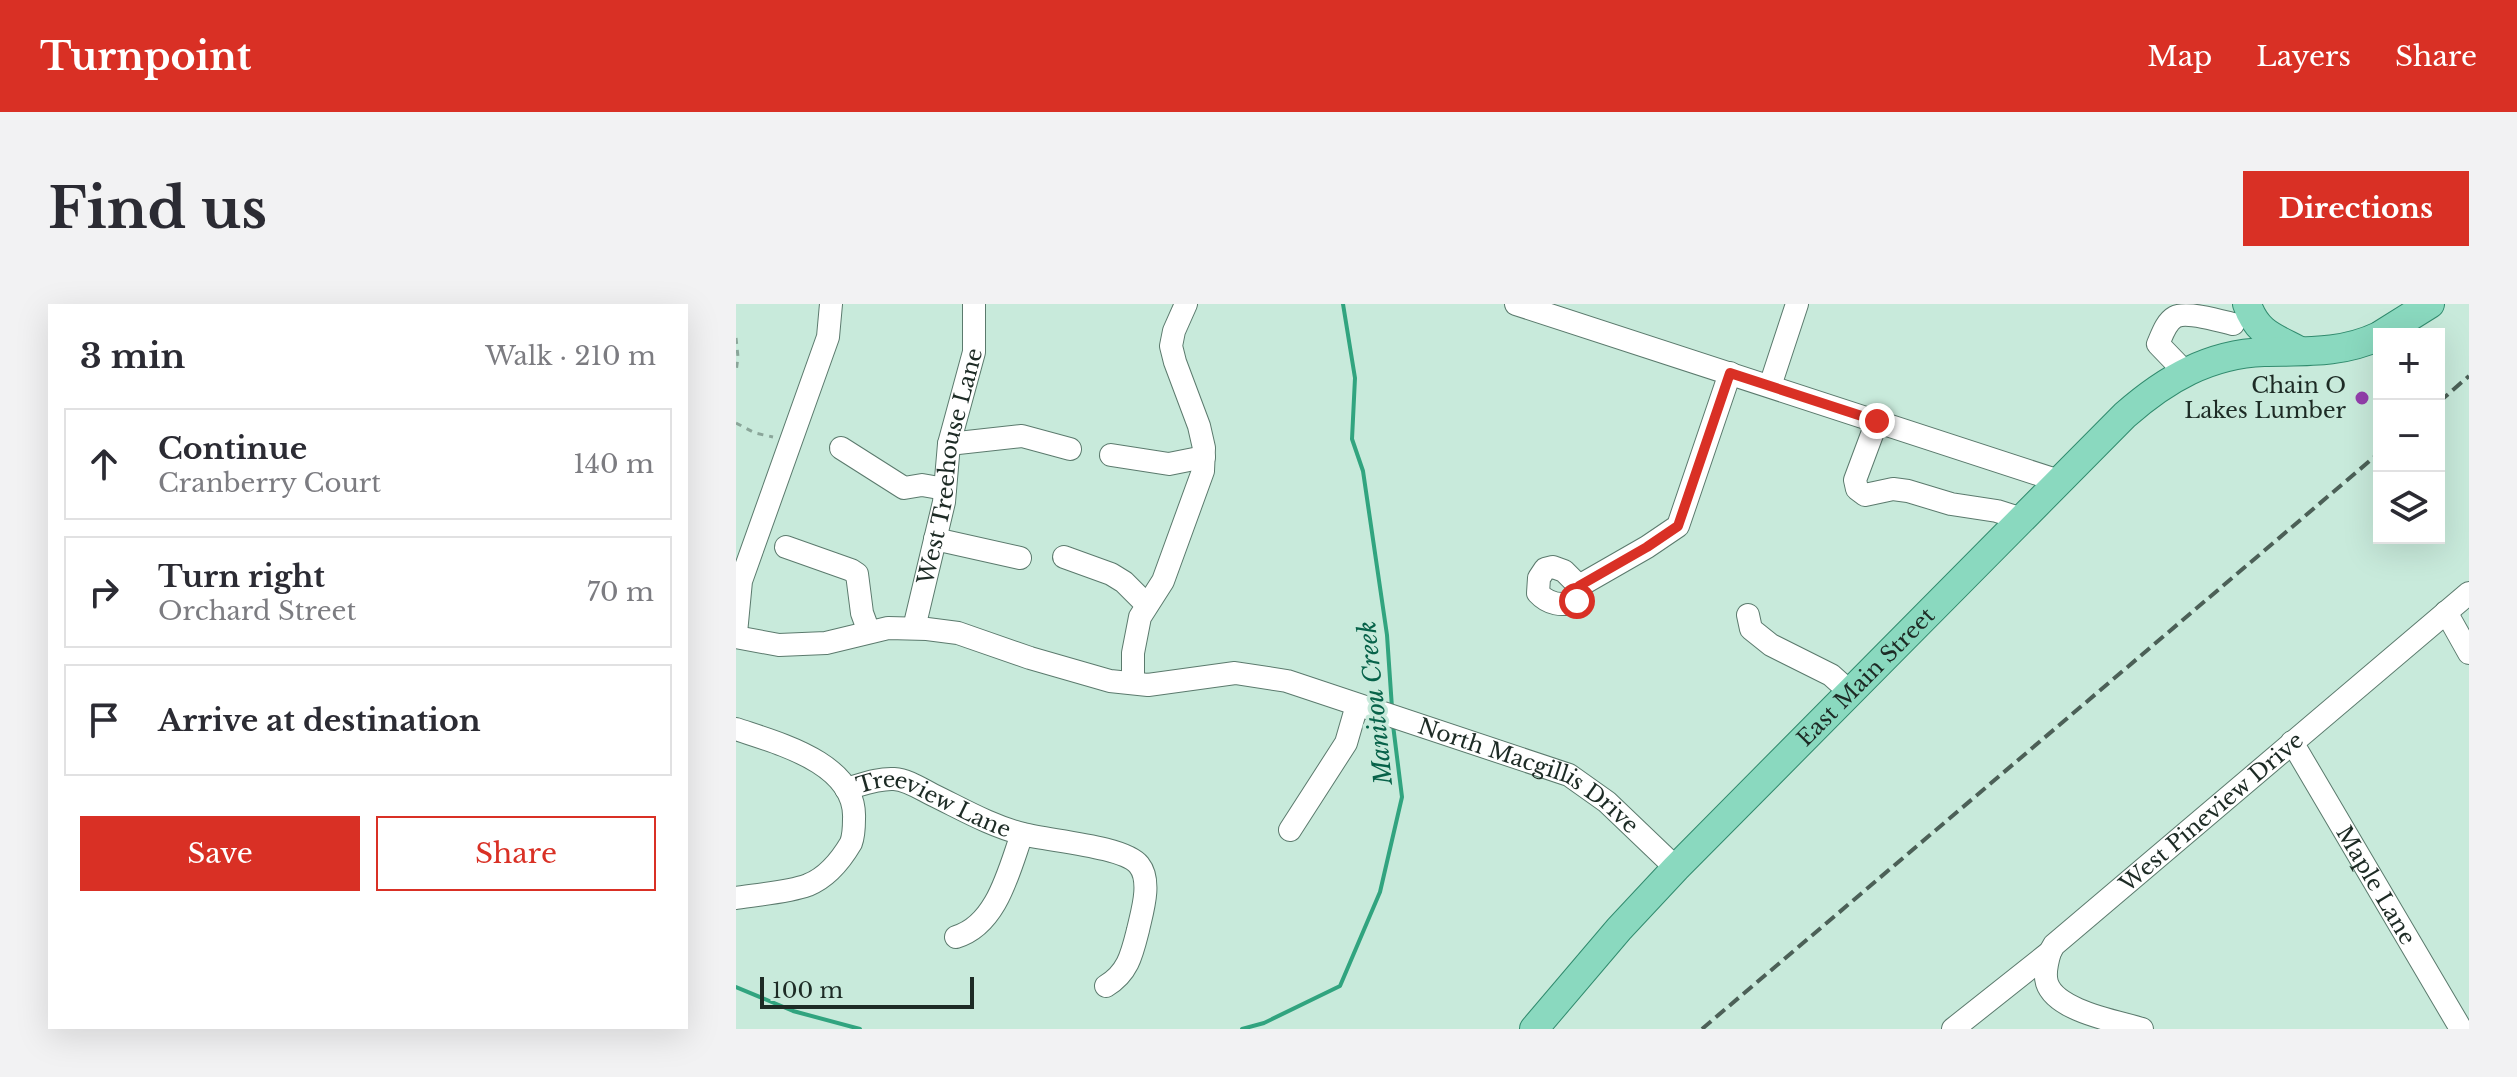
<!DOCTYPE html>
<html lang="en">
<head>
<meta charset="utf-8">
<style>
	:root { --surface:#fff; --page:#f2f2f3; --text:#2b2b33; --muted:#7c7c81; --line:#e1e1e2; --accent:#d93025 }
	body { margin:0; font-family:"Libre Baskerville",serif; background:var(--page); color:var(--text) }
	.controls { position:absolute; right:24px; top:24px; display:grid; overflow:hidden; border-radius:0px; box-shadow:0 8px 32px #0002 }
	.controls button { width:72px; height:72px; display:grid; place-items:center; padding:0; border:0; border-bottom:2px solid var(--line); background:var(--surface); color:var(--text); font:40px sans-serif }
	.scale { position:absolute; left:24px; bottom:20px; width:214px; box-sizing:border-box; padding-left:8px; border:4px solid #1d2b25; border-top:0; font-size:22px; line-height:28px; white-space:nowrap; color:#1d2b25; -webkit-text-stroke:6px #c8eadb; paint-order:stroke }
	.stop { position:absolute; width:24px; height:24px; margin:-18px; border:6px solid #d93025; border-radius:50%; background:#fff }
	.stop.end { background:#d93025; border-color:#fff; box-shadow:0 2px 8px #0008 }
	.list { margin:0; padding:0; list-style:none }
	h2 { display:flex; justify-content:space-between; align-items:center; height:104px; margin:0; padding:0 32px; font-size:34px }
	h2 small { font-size:26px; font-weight:400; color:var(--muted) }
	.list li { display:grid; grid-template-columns:52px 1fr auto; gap:24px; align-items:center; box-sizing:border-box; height:112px; margin:0 16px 16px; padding:0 16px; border:2px solid var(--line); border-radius:0px }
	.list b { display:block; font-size:30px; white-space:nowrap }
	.list p { margin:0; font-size:26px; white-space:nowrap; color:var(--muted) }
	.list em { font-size:26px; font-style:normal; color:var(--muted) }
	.actions { display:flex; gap:16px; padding:24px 32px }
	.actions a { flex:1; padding:18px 0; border:2px solid var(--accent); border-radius:0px; text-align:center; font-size:28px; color:var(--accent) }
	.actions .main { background:var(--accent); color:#fff }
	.icon { flex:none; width:44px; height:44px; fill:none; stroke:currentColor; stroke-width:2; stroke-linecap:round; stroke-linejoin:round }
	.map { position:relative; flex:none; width:1733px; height:725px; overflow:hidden; border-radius:0px }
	header { display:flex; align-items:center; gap:48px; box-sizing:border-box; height:112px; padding:0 40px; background:var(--accent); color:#fff }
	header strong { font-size:38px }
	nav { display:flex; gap:44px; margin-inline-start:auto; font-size:28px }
	.intro { display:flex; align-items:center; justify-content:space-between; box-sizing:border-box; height:192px; padding:0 48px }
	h1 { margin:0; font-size:56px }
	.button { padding:20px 36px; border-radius:0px; background:var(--accent); color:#fff; font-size:28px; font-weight:700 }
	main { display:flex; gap:48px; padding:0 48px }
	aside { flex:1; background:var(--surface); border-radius:0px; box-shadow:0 8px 32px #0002 }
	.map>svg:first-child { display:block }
</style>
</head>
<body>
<header>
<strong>Turnpoint</strong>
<nav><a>Map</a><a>Layers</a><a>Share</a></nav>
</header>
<div class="intro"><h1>Find us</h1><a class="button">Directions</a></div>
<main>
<aside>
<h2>3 min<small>Walk · 210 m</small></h2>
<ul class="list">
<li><svg class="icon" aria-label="ahead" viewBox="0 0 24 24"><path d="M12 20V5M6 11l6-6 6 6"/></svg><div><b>Continue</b><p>Cranberry Court</p></div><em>140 m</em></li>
<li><svg class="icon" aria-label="right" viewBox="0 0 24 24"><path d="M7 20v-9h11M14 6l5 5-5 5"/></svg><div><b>Turn right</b><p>Orchard Street</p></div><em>70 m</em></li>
<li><svg class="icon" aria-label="arrive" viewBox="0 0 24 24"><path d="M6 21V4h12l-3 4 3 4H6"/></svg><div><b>Arrive at destination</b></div></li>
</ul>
<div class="actions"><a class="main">Save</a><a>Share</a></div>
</aside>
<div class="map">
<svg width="1733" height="725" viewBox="0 0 1733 725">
	<rect width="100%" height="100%" fill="#c8eadb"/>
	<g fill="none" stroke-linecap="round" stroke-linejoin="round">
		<path stroke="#31a47f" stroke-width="4" d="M607,0L619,74L616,135L627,167L651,331L656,404
			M0,683L57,707L124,725
			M506,725L528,719L604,682L644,588L666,493L657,421"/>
		<g stroke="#5b7a6d" stroke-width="24">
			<g id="minor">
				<path d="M780,0L1323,177"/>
				<path d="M1449,68L1422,40C1426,31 1430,18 1439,13C1450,7 1485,17 1497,20"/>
				<path d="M1034,82L1061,0"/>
				<path d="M1141,117L1119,176L1121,185L1129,191L1157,185L1172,187L1215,200L1261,207L1286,215"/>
				<path d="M213,140L286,132L334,145"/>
				<path d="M105,144L168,184L186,181L209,185"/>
				<path d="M375,151L433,160L468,153"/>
				<path d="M199,235L284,254"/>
				<path d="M50,243L115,266L121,270L126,309L133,328"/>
				<path d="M328,253L375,270L388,278L411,301"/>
				<path d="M817,263L828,267L843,282L841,297C826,303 812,300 802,289L803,274L809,265Z"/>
				<path d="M843,282L911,243L942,222L994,69"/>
				<path d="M1710,308L1733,349"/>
				<path d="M1012,311L1015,325L1035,341L1095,371L1114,388"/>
				<path id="s1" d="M178,324L208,198L213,140L238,48V0"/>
				<path d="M0,329L5,277L92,33L95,0"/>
				<path id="s2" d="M0,333L43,341L90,339L152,324L191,325L222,329L294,354L374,377L412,381L499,369L551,377L833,471L871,498L940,564"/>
				<path d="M397,379V349L404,313L427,277L467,167L468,144L463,122L439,58L435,42L438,27L450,0"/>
				<path d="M0,425C41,439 121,459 118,515C118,523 118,531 115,539C105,556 92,573 72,581C50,589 23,590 0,594"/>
				<path id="s3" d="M1556,438L1725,725"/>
				<path id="s4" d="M110,485C125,481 142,474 158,475C172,476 185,485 197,491C226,505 255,522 287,530C313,537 388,542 403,561C416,577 406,608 402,626C396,650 392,669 370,682"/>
				<path d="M554,526L610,439L621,401"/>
				<path d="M220,633C261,621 273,566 286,530"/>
				<path d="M1314,648C1311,658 1308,669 1311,679C1320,707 1380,717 1406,725"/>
				<path id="s5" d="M1217,725L1314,648L1318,641L1733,289"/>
			</g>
		</g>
		<g stroke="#318b6e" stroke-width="30">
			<g id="major">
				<path d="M1511,0C1520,28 1537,33 1562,46"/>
				<path d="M1646,30L1694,0"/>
				<path id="s6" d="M798,725L883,625L940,564L1389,111C1430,75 1473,50 1528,48C1568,47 1605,50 1643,32"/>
			</g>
		</g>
		<path stroke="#8aa599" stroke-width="3" stroke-dasharray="6 6" stroke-linecap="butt" d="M0,34L2,53L0,68
			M0,119L19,129L37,133"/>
		<use href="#minor" stroke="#fff" stroke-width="22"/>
		<use href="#major" stroke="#8ad9bf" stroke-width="28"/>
		<path stroke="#4c6057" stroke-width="4" stroke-dasharray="12 6" stroke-linecap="butt" d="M1703,98L1733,72
			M966,725L1643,149"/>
	</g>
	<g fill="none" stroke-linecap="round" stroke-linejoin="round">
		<path stroke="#d93025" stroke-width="10" d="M841,297L843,282L911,243L942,222L994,69L1141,117"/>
	</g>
	<circle fill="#933eac" stroke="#c8eadb" stroke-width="3" cx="1626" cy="94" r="8"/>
	<g text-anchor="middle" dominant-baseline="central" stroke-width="7" stroke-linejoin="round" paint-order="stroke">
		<g font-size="22" fill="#1d2b25" stroke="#c8eadb" text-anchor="end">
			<text x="1610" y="81">Chain O<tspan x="1610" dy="25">Lakes Lumber</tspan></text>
		</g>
		<g font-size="22" fill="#1d2b25" stroke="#c8eadb">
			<text stroke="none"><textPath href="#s1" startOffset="166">West Treehouse Lane</textPath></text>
			<text stroke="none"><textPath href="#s6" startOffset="484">East Main Street</textPath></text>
			<text stroke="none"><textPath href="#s2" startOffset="824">North Macgillis Drive</textPath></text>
			<text stroke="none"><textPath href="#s4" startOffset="94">Treeview Lane</textPath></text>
			<text stroke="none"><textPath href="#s5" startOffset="338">West Pineview Drive</textPath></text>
			<text stroke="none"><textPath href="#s3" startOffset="166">Maple Lane</textPath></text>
		</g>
		<g font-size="24" font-style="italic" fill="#076249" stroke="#c8eadb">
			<text transform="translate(639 399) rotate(-96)">Manitou Creek</text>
		</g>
	</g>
</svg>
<div class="controls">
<button>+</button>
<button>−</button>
<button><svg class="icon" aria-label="layers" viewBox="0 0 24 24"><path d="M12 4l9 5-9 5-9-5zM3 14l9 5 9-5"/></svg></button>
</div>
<div class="scale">100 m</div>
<div class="stop" style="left:841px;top:297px"></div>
<div class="stop end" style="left:1141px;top:117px"></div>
</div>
</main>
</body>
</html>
